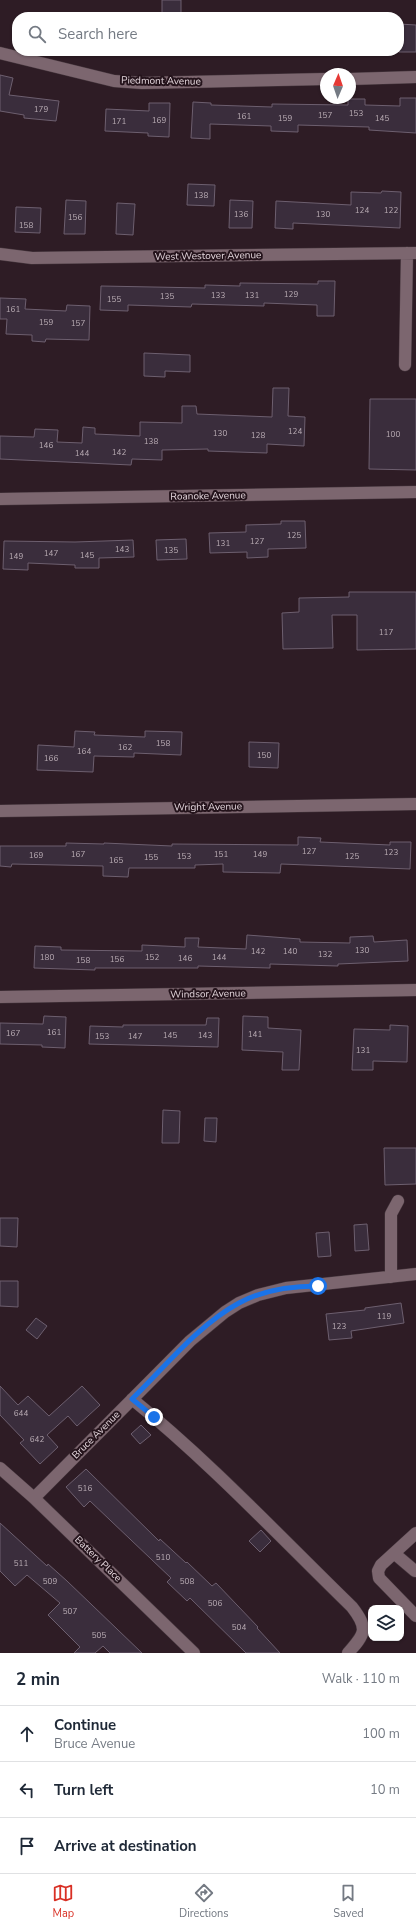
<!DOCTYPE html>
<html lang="en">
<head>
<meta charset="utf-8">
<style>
	:root { --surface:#fff; --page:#f6f6f7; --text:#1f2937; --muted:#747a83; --line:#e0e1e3; --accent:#d93025 }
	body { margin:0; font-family:"Nunito Sans",sans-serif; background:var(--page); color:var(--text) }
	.controls { position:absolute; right:12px; bottom:12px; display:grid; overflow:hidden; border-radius:8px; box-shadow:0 1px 3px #0004 }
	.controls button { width:36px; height:36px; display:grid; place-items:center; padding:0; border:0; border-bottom:1px solid var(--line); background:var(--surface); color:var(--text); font:20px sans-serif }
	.compass { position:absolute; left:320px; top:68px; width:36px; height:36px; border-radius:50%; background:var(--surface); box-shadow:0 1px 3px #0004; rotate:2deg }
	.stop { position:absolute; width:12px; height:12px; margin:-9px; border:3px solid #1a73e8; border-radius:50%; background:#fff }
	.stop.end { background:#1a73e8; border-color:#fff; box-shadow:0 1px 4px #0008 }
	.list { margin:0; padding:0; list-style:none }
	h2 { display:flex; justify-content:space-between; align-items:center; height:52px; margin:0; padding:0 16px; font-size:17px }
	h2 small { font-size:13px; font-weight:400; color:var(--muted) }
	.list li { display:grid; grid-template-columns:26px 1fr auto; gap:12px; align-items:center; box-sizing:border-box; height:56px; padding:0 16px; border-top:1px solid var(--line) }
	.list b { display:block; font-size:15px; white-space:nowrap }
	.list p { margin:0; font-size:13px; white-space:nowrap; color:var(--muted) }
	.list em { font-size:13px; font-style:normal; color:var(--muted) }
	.icon { flex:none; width:22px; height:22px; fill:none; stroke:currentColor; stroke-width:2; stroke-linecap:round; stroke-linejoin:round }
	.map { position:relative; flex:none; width:416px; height:1653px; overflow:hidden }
	.search { position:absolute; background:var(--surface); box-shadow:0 1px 3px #0004; left:12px; right:12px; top:12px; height:44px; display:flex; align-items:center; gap:10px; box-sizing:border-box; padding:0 14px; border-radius:16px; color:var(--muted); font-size:15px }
	.sheet { height:220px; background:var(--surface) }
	nav { display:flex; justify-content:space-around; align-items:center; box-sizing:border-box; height:56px; border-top:1px solid var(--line); background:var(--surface); font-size:11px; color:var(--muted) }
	nav a { display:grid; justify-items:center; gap:2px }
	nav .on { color:var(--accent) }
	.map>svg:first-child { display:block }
</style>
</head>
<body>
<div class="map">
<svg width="416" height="1653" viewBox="0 0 416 1653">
	<rect width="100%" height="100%" fill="#2e1c25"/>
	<path fill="#3a2d3c" stroke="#6d5f6f" d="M162,0H181V17H162Z
		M399,24L416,25V52H399Z
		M0,75L13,78L9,95L59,101L56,121L24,118V115L0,111Z
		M400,98H416V133L369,130V127L298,125V132L271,131V126L210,124V139L191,138L193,102L211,103V105L272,107V104L348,105V99H365V105L400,106Z
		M149,103H170L169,137L148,136V133L105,131L106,109L149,111Z
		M188,184L215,185L214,206L187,205Z
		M382,191L401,192L400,228L293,223V229L275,228L276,201L351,205V192L381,193Z
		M66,200L86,201L85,234H64Z
		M230,200L253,201L252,228H229Z
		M117,203L135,204L133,235L116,234Z
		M16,207L41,208L40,233L15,232Z
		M318,281H335L334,316H317V305L264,303V306L192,304L191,307L128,305V311L100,310L101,286L205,288V285L240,286V283L318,284Z
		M0,298L26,299L25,309L66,311L67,305L90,306L89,340L46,339L45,342L32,341V335L6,334L7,319H0Z
		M144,353L190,355V372L165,371V377L144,376Z
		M273,388H289L288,416L305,417L304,446L267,444V453L208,451V449L162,450V460L132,459L131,465L0,459V436L34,437L35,429L58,430L57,442L82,443L83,427L95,428V434L140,436V422L182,423V406H196L197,414L272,417Z
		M370,399H416V470L369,469Z
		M281,521H305L306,548L268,549V557L247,558V552L210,553L209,533L246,532V525L281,524Z
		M186,539L187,559L157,560L156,540Z
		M133,540L134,557L99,558V568H75V565L28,563V570L3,569L4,541L75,542Z
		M349,592H416V649L357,650V615H332L333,648L283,649L282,613L299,612V598L349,597Z
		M75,731L95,732L94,735L145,737V731L182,732L181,755L134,753V757L94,756L93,772L37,770L38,745L74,747Z
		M249,742L279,743L278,768L249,767Z
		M298,837L321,838L320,842L390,845V842H411L410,869L281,864L280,873L223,872V864L195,865V868H129L128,877L103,876V866L12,864L11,867L0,866V846H66V843L104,844V843L172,846V844L298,845Z
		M247,935L300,939V942L350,943V937L373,936L374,942L407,940L408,961L338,964V966L270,964V968L198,966V968H95V970L34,968L35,946L61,947V950L142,951V945L185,947V938H199L198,947L246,949Z
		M44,1016L66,1017L65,1048L42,1047V1045L0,1044V1023L43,1024Z
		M243,1016L268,1017V1028L301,1030L299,1070H282L283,1052L242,1050Z
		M207,1018H219L218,1047L89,1044L90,1026L123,1027V1025H206Z
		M390,1025L408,1026L407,1062L373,1061V1070H352L354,1029L390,1030Z
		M163,1110L180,1111L179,1143H162Z
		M205,1118H217L216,1142L204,1141Z
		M384,1148H416V1184L385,1185Z
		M0,1218H18L17,1247L0,1246Z
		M367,1224L369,1250L355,1251L354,1225Z
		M329,1232L331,1256L318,1257L316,1233Z
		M0,1281H18V1307L0,1306Z
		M401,1303L404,1323L351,1331L352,1338L329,1340L326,1314L365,1310V1308Z
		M36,1318L47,1326L37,1339L26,1330Z
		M0,1386L18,1405L28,1396L49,1416L82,1386L100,1405L77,1426L68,1416L47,1435L58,1447L40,1464L20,1443L24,1440L0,1415Z
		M141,1425L151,1435L140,1444L131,1434Z
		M86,1469L159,1541L160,1539L186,1563L187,1562L212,1586L216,1583L258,1627L257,1628L280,1653H246L190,1598L187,1601L167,1582L171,1578L90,1501L84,1507L66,1487Z
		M0,1523L47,1566L48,1564L67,1581L142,1653H110L103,1646L95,1653H74L80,1647L48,1615L60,1603L27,1575L15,1586L0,1571Z
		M261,1530L271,1541L260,1552L249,1541Z"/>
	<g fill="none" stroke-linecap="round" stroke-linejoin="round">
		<g stroke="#47383f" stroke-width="13">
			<path id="minor" d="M0,53L114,81L142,83L326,79
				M350,79L416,77
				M0,254L32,258L416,253
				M405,365L407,253
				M0,499L416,492
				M0,811L416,804
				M0,997L416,990
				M391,1277V1214L398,1201
				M132,1399C210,1462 280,1537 352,1607C369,1629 365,1634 348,1653
				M0,1468L34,1498L194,1653
				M34,1498L190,1341L225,1312L239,1303L258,1295L286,1288L416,1274
				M416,1533L381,1565L378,1571L379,1578L416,1616
				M395,1554L415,1571"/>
		</g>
		<use href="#minor" stroke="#7c666f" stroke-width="12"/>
	</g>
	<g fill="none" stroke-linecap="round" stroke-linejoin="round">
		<path stroke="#1a73e8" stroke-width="5" d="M154,1417L132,1399C165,1367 198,1325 239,1303C263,1290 291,1286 318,1286"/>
	</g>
	<g text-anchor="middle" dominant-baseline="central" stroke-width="4" stroke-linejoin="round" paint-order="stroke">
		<g font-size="8" fill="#b9acb4">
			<text x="41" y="109">179</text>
			<text x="356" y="113">153</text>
			<text x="325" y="115">157</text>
			<text x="244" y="116">161</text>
			<text x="285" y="118">159</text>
			<text x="382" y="118">145</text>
			<text x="159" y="120">169</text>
			<text x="119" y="121">171</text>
			<text x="201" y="195">138</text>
			<text x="362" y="210">124</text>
			<text x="391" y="210">122</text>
			<text x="241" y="214">136</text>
			<text x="323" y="214">130</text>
			<text x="75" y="217">156</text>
			<text x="26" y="225">158</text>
			<text x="291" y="294">129</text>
			<text x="218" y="295">133</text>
			<text x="252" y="295">131</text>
			<text x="167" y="296">135</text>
			<text x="114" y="299">155</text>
			<text x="13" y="309">161</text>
			<text x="46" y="322">159</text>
			<text x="78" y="323">157</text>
			<text x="295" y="431">124</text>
			<text x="220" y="433">130</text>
			<text x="393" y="434">100</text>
			<text x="258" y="435">128</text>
			<text x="151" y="441">138</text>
			<text x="46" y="445">146</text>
			<text x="119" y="452">142</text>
			<text x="82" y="453">144</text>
			<text x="294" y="535">125</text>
			<text x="257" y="541">127</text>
			<text x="223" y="543">131</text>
			<text x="122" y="549">143</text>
			<text x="171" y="550">135</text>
			<text x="51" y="553">147</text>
			<text x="87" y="555">145</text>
			<text x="16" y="556">149</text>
			<text x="386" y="632">117</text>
			<text x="163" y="743">158</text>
			<text x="125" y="747">162</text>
			<text x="84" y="751">164</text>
			<text x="264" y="755">150</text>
			<text x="51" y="758">166</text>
			<text x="309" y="851">127</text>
			<text x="391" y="852">123</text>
			<text x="78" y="854">167</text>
			<text x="221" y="854">151</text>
			<text x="260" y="854">149</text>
			<text x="36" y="855">169</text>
			<text x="184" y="856">153</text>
			<text x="352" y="856">125</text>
			<text x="151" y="857">155</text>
			<text x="116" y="860">165</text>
			<text x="362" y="950">130</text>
			<text x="258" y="951">142</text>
			<text x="290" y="951">140</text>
			<text x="325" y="954">132</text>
			<text x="47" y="957">180</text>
			<text x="152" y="957">152</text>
			<text x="219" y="957">144</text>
			<text x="185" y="958">146</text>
			<text x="117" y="959">156</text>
			<text x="83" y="960">158</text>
			<text x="54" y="1032">161</text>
			<text x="13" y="1033">167</text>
			<text x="255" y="1034">141</text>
			<text x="170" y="1035">145</text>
			<text x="205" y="1035">143</text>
			<text x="102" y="1036">153</text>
			<text x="135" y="1036">147</text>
			<text x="363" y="1050">131</text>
			<text x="384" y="1316">119</text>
			<text x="339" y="1326">123</text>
			<text x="21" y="1413">644</text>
			<text x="37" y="1439">642</text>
			<text x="85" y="1488">516</text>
			<text x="163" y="1557">510</text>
			<text x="21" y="1563">511</text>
			<text x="50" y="1581">509</text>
			<text x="187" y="1581">508</text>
			<text x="215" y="1603">506</text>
			<text x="70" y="1611">507</text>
			<text x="239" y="1627">504</text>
			<text x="99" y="1635">505</text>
		</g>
		<g font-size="10" fill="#e3d6dc" stroke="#24131b">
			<text transform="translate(161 81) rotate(1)">Piedmont Avenue</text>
			<text transform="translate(208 256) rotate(-1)">West Westover Avenue</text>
			<text transform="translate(208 496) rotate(-1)">Roanoke Avenue</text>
			<text transform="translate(208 807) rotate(-1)">Wright Avenue</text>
			<text transform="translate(208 994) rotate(-1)">Windsor Avenue</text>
			<text transform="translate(96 1435) rotate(-45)">Bruce Avenue</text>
			<text transform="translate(98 1559) rotate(44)">Battery Place</text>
		</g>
	</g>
</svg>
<div class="controls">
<button><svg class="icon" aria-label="layers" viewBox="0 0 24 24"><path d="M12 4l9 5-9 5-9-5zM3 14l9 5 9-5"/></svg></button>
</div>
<svg class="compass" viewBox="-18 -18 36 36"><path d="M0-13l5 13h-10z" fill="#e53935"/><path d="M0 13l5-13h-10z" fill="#747a83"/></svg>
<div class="stop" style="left:318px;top:1286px"></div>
<div class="stop end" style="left:154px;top:1417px"></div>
<div class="search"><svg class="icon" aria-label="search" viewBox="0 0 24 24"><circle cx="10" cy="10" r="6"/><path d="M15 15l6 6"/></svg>Search here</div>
</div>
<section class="sheet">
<h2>2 min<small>Walk · 110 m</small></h2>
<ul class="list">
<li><svg class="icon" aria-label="ahead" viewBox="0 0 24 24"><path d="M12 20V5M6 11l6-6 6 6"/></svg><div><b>Continue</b><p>Bruce Avenue</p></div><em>100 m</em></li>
<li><svg class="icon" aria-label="left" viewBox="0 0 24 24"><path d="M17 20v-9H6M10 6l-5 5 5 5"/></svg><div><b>Turn left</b></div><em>10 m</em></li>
<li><svg class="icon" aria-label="arrive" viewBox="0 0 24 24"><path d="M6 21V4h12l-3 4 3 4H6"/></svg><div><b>Arrive at destination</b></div></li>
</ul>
</section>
<nav>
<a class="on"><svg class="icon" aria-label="map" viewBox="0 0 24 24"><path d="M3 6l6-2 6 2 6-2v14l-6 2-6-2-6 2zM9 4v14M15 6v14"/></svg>Map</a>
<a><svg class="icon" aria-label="directions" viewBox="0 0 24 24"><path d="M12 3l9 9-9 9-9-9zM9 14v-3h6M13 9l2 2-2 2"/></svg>Directions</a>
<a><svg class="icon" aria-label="saved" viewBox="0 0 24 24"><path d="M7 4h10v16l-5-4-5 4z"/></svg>Saved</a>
</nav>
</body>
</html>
